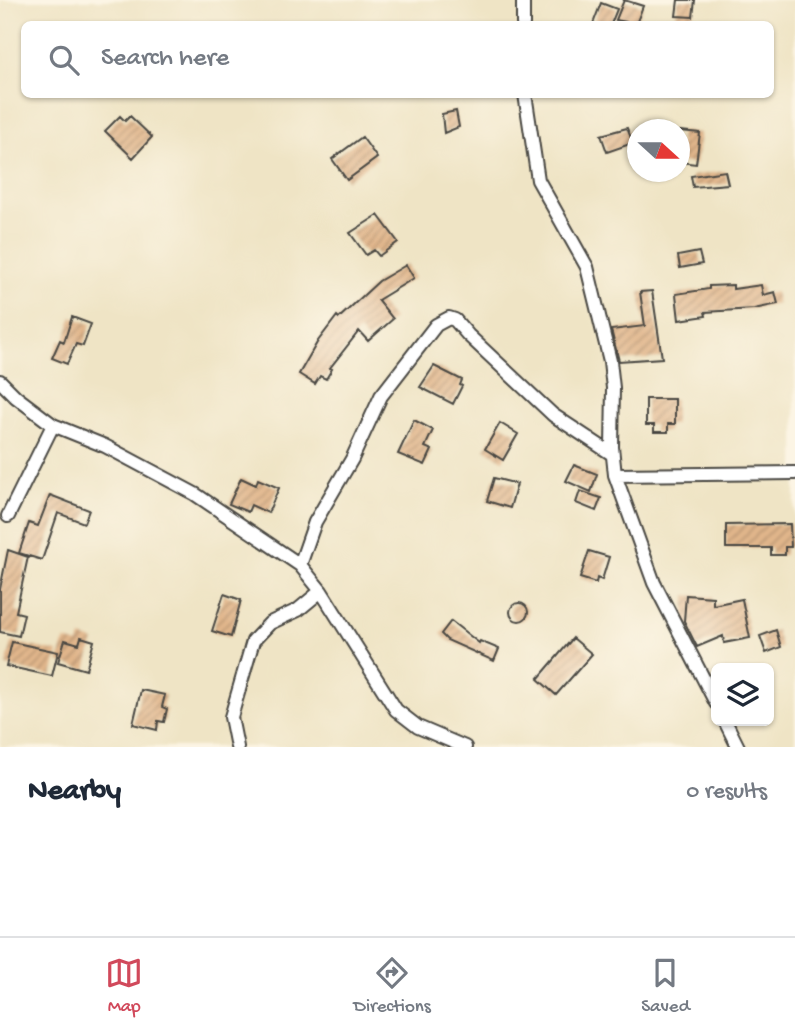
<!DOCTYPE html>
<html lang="en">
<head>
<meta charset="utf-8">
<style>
	:root { --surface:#fff; --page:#f2f2f3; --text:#1f2937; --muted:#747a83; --line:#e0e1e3; --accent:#d1495b }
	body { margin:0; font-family:"Gochi Hand",sans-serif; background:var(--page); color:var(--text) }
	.controls { position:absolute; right:21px; bottom:21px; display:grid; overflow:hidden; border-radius:10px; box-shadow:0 2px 5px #0004 }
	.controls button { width:63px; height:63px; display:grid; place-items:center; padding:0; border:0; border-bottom:2px solid var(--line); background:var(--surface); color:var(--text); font:35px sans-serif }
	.compass { position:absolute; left:627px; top:119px; width:63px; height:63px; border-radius:50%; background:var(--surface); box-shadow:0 2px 5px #0004; rotate:111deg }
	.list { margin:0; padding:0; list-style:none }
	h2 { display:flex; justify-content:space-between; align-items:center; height:91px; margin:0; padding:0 28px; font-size:30px }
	h2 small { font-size:23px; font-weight:400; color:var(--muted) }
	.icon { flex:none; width:38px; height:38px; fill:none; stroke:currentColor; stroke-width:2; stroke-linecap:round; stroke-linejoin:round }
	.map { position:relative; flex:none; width:795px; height:747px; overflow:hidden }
	.search { position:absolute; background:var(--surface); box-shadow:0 2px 5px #0004; left:21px; right:21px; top:21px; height:77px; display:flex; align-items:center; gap:18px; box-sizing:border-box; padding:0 24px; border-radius:10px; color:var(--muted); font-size:26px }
	.sheet { height:189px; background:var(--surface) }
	nav { display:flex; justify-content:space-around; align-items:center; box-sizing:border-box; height:98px; border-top:2px solid var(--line); background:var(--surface); font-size:19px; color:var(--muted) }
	nav a { display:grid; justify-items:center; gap:4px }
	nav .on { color:var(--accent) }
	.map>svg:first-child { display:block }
</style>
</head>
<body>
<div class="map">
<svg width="795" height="747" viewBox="0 0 795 747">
	<defs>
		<pattern id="building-hatch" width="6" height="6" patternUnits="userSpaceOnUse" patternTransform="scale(1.75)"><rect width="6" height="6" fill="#e1b68b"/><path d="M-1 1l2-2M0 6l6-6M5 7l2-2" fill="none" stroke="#b79472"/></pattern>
	</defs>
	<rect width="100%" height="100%" fill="#fcf5e5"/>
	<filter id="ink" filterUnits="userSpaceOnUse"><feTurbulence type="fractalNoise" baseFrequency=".0143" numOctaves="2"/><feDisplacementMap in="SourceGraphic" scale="14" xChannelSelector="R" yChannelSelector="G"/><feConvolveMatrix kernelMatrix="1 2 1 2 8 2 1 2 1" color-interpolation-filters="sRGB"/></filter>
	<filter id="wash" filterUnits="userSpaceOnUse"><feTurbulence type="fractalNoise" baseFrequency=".00686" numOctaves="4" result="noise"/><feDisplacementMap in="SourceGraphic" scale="28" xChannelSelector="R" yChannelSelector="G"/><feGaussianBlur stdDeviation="1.57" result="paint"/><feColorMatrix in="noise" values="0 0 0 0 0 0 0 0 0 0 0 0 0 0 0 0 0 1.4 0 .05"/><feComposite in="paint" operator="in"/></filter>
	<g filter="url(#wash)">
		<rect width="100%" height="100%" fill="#efe4c5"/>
		<g id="blocks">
			<path fill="url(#building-hatch)" d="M624,0L643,6L636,24L616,20Z
				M678,0H695L693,17L676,16Z
				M601,3L617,9L611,24H593Z
				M456,111L459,127L444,133L442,114Z
				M120,116L125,121L130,116L152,137L133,158L105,131Z
				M627,128L633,143L607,152L601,135Z
				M680,131L700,133L696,164L680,162Z
				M362,137L377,158L347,180L332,159Z
				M725,171L728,184L693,187L691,176Z
				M378,215L398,242L379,256L374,250L366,255L350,233Z
				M699,252L702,264L680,268L678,256Z
				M406,265L414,278L378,300L393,319L368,341L359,331L330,368L332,369L326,379L320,376L315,384L299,374L318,341L337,316L339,318L379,281Z
				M733,285V289L761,285L763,295L775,292L778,304L754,309L705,312L706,316L679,320L676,294L709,289V286Z
				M652,291L662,358L619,361L611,330L645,326L640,292Z
				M72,317L91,324L83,346L76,344L67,364L52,358L60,340L64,342Z
				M434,366L462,380L460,385L462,386L453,404L420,387Z
				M646,399H675V424H668V432H654V425H646Z
				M414,420L433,430L425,447L432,450L425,465L398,454Z
				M500,423L518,434L503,460L485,449Z
				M574,465L597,474L591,492L566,481Z
				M241,478L256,485L258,479L279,488L268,513L251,505L248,512L229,504Z
				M494,478L517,484L510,508L487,501Z
				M580,491L601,498L596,511L576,503Z
				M50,495L89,510L84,523L58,513L42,560L19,553L29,523L38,526Z
				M790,524L791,547H785V555H771V548H726V525Z
				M8,550L28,557L16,612L24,614L19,636L0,632V589Z
				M589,551L609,557L602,580L597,578L596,583L580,578Z
				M224,594L241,600L231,637L212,631Z
				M686,595L713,597V605L742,599L750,638L724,643L723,636L697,647L684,621Z
				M510 612a9 9 0 1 1 18 0a9 9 0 1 1-18 0Z
				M451,621L479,643L480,641L499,649L494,661L447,640L441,634Z
				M776,630L781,647L766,653L760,636Z
				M81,637L94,641L86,670L58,662L65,640L79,644Z
				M573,638L592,654L556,695L538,679Z
				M12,642L58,652L52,676L6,666Z
				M141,690L165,695L162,707L167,709L164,722L158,721L157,730L133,724Z"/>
		</g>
	</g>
	<g filter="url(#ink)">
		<use href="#blocks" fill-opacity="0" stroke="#484742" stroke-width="2"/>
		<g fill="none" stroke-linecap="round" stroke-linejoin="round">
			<g stroke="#484742" stroke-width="16">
				<path id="minor" d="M523,24V0
					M525,94L538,180L587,267L610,361L613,388L612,447L615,475L654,583L716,703
					M0,381L16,397L53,425L105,446L195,494L300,565L321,591L396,710L418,727L465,747
					M615,475L795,473
					M8,516L53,425
					M300,565L315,522L352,459L381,396L436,325L449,318L455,320L468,335L553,415L612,454
					M725,721L738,747
					M237,747L231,717L253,641L270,623L298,610L321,591"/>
			</g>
			<use href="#minor" stroke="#fff" stroke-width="12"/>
		</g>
	</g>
</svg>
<div class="controls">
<button><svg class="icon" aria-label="layers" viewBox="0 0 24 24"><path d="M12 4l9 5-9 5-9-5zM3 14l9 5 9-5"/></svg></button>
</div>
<svg class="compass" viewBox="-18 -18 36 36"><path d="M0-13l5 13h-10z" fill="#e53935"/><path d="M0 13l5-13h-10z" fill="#747a83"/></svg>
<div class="search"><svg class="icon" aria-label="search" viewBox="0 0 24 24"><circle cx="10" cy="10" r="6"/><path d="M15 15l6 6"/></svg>Search here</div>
</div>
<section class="sheet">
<h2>Nearby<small>0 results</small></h2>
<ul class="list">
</ul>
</section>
<nav>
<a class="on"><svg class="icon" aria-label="map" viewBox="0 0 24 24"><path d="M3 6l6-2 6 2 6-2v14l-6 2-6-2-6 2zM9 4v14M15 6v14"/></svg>Map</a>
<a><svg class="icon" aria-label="directions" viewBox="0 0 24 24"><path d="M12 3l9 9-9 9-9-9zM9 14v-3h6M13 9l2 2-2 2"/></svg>Directions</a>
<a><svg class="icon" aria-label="saved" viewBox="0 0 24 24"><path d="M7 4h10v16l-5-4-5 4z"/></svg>Saved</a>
</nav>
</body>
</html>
